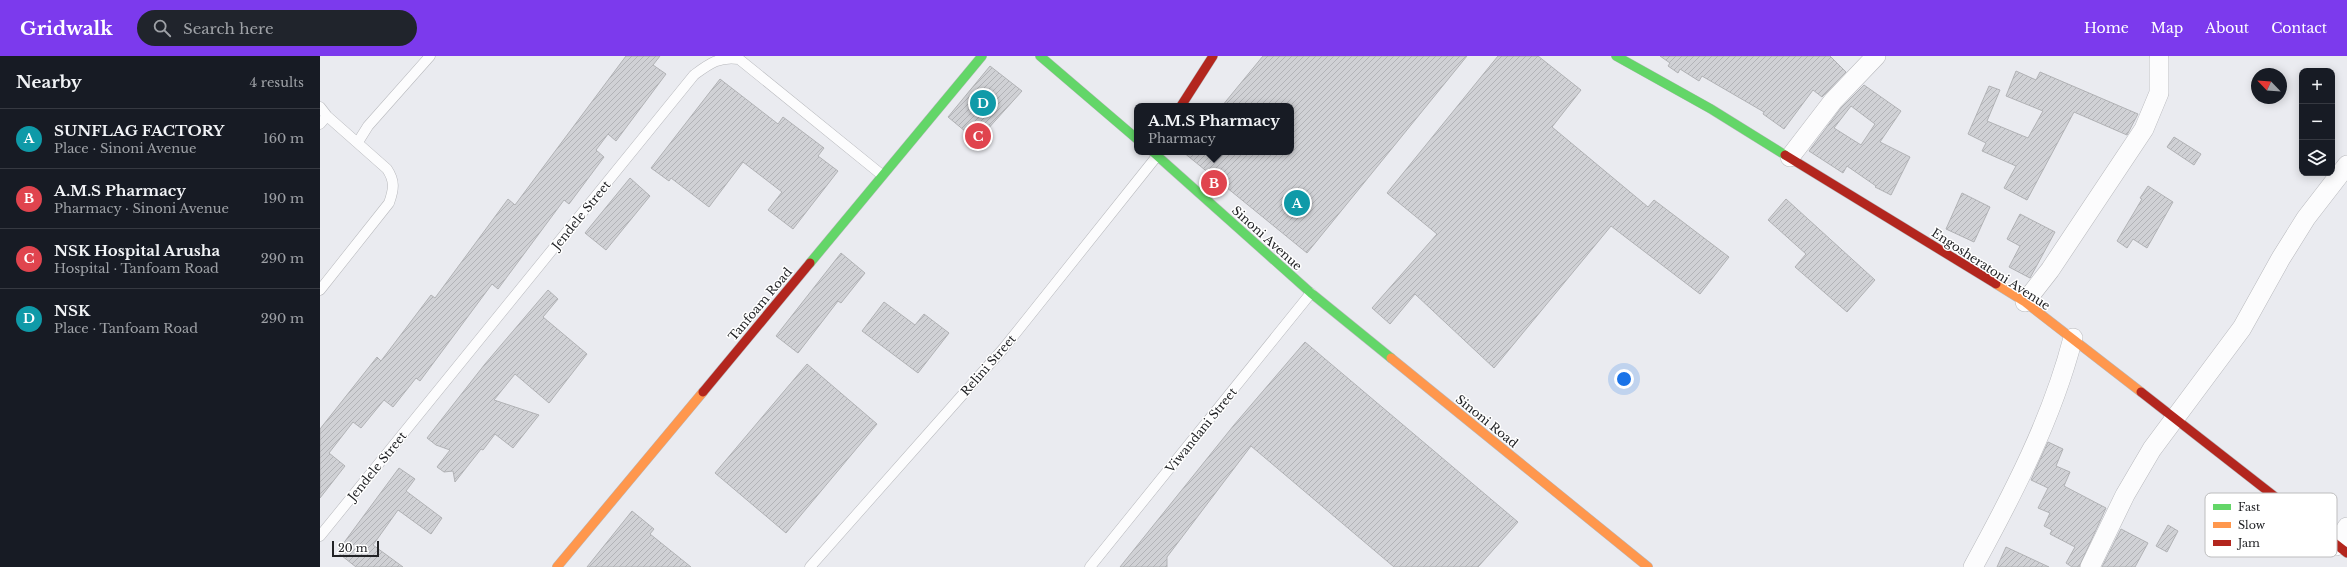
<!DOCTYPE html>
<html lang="en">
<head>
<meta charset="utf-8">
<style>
	:root { --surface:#171b24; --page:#20242c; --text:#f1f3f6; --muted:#9ea1a6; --line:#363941; --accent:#7c3aed }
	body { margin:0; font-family:"Libre Baskerville",serif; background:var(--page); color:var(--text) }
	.controls { position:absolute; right:12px; top:12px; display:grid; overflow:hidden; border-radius:8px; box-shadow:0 2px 10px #0003 }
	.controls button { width:36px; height:36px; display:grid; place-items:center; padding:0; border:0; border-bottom:1px solid var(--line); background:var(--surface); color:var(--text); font:20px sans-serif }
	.compass { position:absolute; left:1931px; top:12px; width:36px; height:36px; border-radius:50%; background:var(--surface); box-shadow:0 2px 10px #0003; rotate:295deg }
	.scale { position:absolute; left:12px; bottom:10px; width:47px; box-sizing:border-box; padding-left:4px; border:2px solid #222326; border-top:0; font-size:11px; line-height:14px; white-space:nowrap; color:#222326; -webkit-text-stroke:3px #fff; paint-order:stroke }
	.you { position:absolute; left:1304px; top:323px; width:14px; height:14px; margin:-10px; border:3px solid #fff; border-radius:50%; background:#1a73e8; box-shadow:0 0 0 6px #1a73e833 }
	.badge { display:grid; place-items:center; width:26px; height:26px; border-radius:50%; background:var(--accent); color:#fff; font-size:13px; font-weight:700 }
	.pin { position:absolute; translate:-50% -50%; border:2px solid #fff; box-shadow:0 1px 4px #0006 }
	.popup { position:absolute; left:814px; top:47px; width:160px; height:52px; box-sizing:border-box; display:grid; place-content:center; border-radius:8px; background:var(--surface); filter:drop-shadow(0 1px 3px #0005); font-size:13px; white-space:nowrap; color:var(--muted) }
	.popup b { font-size:15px; color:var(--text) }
	.popup::after { content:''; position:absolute; left:50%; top:100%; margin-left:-8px; border:8px solid transparent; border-top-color:var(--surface) }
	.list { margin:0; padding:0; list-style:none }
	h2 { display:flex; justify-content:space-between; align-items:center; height:52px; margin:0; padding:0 16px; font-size:17px }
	h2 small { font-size:13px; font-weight:400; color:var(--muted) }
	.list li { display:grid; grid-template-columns:26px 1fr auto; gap:12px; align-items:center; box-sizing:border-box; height:60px; padding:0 16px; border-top:1px solid var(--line) }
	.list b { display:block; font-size:15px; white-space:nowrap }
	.list p { margin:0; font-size:13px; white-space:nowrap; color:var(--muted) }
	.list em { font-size:13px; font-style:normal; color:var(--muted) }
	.icon { flex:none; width:22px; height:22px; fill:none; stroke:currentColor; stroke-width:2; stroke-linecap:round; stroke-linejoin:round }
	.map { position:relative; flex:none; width:2027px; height:511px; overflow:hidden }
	header { display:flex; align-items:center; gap:24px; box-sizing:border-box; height:56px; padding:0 20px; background:var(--accent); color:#fff }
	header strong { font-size:19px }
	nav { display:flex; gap:22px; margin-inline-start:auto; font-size:14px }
	.search { width:280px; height:36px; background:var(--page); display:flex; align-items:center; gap:10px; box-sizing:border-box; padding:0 14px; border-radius:22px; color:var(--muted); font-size:15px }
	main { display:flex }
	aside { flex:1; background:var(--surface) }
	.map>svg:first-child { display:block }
</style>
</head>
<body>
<header>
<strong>Gridwalk</strong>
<div class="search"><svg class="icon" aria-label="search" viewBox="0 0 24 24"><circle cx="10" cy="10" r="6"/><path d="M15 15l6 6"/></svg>Search here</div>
<nav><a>Home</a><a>Map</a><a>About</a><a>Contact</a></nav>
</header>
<main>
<aside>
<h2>Nearby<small>4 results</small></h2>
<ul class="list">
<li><span class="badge" style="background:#0f9aa8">A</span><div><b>SUNFLAG FACTORY</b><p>Place · Sinoni Avenue</p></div><em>160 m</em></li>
<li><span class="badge" style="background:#e0444e">B</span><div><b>A.M.S Pharmacy</b><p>Pharmacy · Sinoni Avenue</p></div><em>190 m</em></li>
<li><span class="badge" style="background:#e0444e">C</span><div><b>NSK Hospital Arusha</b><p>Hospital · Tanfoam Road</p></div><em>290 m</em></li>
<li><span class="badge" style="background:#0f9aa8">D</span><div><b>NSK</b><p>Place · Tanfoam Road</p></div><em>290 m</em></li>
</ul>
</aside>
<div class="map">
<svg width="2027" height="511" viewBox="0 0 2027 511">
	<defs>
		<pattern id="building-hatch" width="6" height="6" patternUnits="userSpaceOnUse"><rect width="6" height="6" fill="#d0d1d5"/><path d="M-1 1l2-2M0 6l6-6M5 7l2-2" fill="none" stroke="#b2b3b7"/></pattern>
	</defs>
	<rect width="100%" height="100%" fill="#eaebf0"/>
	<path fill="url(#building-hatch)" stroke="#b1b2b5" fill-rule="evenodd" d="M306,0H340L333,9L346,18L296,85L288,78L276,94L284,101L249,148L244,144L178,233L172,228L100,325L96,322L73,351L64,344L41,372L33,366L9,397L25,410L0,442V373L57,301L61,305L111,239L115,242L188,143L195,149Z
		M943,0H1147L987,197L863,96H971V50H902Z
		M1178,0H1218L1261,34L1232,71L1328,151L1334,144L1409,201L1380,238L1291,170L1174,312L1095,238L1070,268L1052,252L1117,178L1067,137Z
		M1340,0H1510L1526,16L1502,41L1493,34L1464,73L1443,58L1444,56L1382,20L1379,25L1360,13L1358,17L1348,10L1350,7Z
		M670,10L702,35L657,85L628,61Z
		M1696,15L1716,24L1720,16L1818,58L1807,79L1754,56L1707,144L1684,132L1696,110L1662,95L1666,87L1648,78L1669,30L1680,34L1667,65L1708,82L1723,55L1686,40Z
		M400,23L458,68L463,61L504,92L498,100L518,115L473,173L448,154L462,136L423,106L389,151L351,122L349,125L331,112Z
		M1544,29L1581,55L1560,86L1590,101L1571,139L1555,131L1556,130L1527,110L1523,117L1489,95L1521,52ZM1531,50L1555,68L1541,89L1514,72Z
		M1854,81L1881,98L1874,109L1847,91Z
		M310,122L330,140L286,194L265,177Z
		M1828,130L1853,146L1827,192L1813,183L1807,192L1797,185L1822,143L1820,142Z
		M1642,137L1670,151L1654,186L1626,173Z
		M1466,143L1555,224L1527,256L1475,211L1486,198L1448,164Z
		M1700,158L1735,176L1710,222L1689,211L1700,190L1687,183Z
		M521,197L545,217L521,247L518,245L478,297L456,280Z
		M228,234L238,243L223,261L267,298L229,347L195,318L174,344L219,359L193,392L175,378L163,394L161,393L135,426L133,415L124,416L117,411L130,394L116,389L107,382L165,308Z
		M564,246L595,269L604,258L629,277L598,317L542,275Z
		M985,286L1198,466L1158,511H1074L931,390L847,501V511H800L914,369Z
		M487,308L557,368L466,477L395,417Z
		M1728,386L1743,393L1736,410L1750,416L1744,430L1786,452L1759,511H1752L1746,507L1755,491L1730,478L1732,474L1724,470L1730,457L1718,452L1728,432L1711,424Z
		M79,412L95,423L86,435L122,462L111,478L78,454L53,489L83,511H36L17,496Z
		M312,455L334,473L330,478L371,511H267Z
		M1848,469L1858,475L1847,496L1836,490Z
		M1801,473L1828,487L1815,511H1782Z
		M1686,491L1729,511H1677Z"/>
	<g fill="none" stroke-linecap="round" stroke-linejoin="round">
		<g stroke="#b7b8bc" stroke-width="11">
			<path id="lane" d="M0,51L7,60L67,113C75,125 74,133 69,147L0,234
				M0,68L7,60
				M38,86L48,70L110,0
				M0,480L374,19C389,8 399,0 419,3L562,119
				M490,511L683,293L837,100
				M770,511L991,237"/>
		</g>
		<g stroke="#b7b8bc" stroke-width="20">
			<path id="street" d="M1470,101L1513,45L1556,0
				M1705,246L1730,214L1824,73L1839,37V3
				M2016,490L2027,471
				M1653,511C1693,438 1732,363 1753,282
				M1770,511L1805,439L1832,393L1922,272L1961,202L1986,162L2027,109"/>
		</g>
		<g stroke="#b7b8bc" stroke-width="10">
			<path id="fast" d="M720,0L817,83
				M1296,0L1391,53L1465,99
				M833,96L991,237L1071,302
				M490,207L662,0"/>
		</g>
		<g stroke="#b7b8bc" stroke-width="10">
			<path id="slow" d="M1676,228L1705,246L1821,336
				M1071,302L1328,511
				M237,511L383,336"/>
		</g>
		<g stroke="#b7b8bc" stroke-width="10">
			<path id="jam" d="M861,50L893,0
				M1465,99L1676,228
				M383,336L490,207
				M1821,336L2027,497"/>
		</g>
		<use href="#lane" stroke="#fcfcfd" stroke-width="10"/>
		<use href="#street" stroke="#fcfcfd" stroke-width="19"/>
		<use href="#fast" stroke="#63d668" stroke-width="9"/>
		<use href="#slow" stroke="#ff974d" stroke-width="9"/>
		<use href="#jam" stroke="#b3261e" stroke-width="9"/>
	</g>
	<g text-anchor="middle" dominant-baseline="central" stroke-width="3" stroke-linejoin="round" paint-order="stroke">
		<g font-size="12" fill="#222326" stroke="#fff">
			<text transform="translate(261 159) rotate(-51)">Jendele Street</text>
			<text transform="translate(947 182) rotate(42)">Sinoni Avenue</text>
			<text transform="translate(1671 213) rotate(33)">Engosheratoni Avenue</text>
			<text transform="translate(440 248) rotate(-50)">Tanfoam Road</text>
			<text transform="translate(668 309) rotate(-49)">Relini Street</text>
			<text transform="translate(1167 365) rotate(39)">Sinoni Road</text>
			<text transform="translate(881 374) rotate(-51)">Viwandani Street</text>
			<text transform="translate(57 410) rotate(-51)">Jendele Street</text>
		</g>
	</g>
	<rect x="1885" y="437" width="132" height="64" rx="6" fill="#fff" stroke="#bdbdbe" stroke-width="1"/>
	<rect x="1893" y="448" width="18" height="6" fill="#63d668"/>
	<rect x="1893" y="466" width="18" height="6" fill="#ff974d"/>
	<rect x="1893" y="484" width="18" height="6" fill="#b3261e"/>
	<g font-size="11" fill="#222326">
		<text x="1918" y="455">Fast</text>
		<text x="1918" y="473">Slow</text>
		<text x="1918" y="491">Jam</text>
	</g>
</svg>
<div class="controls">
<button>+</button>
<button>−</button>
<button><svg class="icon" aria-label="layers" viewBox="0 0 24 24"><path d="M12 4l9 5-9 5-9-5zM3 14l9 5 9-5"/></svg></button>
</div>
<svg class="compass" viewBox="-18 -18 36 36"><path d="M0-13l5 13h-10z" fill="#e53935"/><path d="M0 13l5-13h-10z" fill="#9ea1a6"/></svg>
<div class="scale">20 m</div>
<div class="you"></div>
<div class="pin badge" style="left:977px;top:147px;background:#0f9aa8">A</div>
<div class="pin badge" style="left:894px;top:127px;background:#e0444e">B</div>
<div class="popup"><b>A.M.S Pharmacy</b>Pharmacy</div>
<div class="pin badge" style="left:658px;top:80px;background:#e0444e">C</div>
<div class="pin badge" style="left:663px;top:47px;background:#0f9aa8">D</div>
</div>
</main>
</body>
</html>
